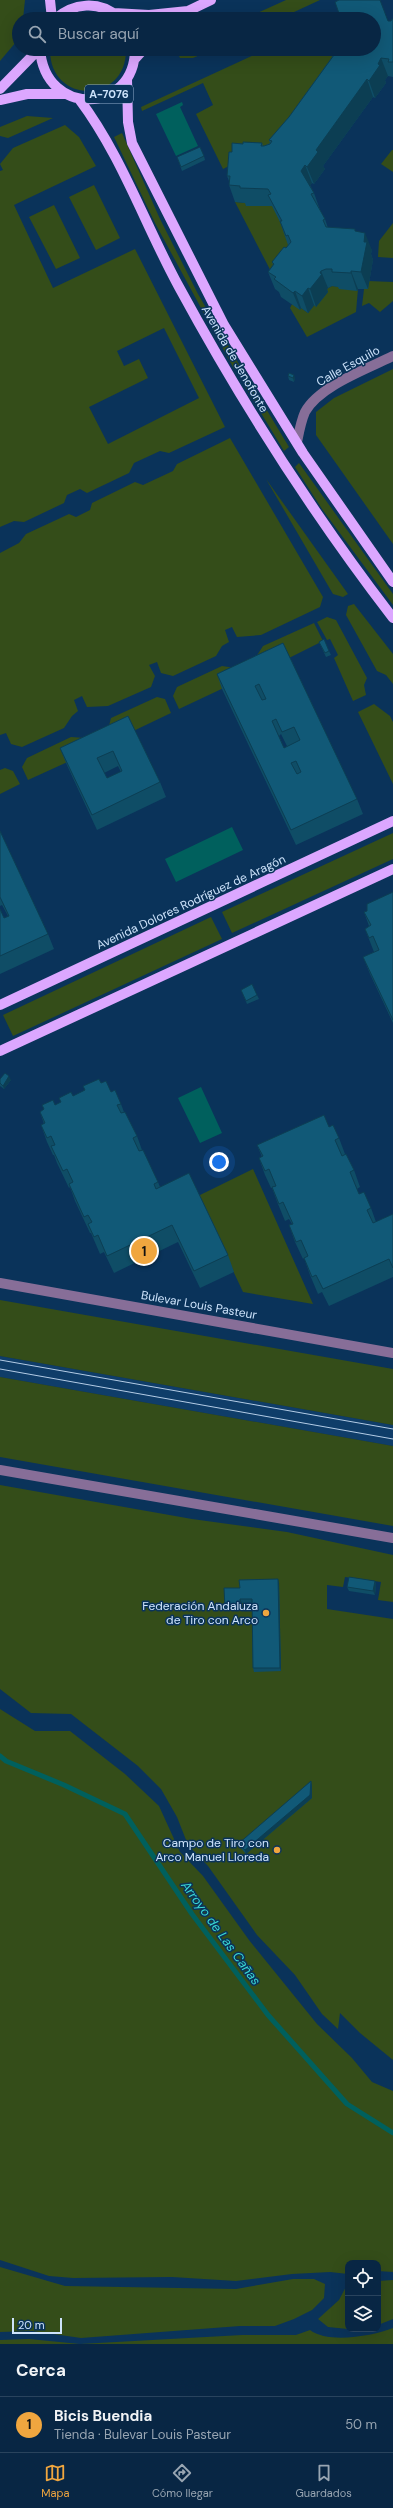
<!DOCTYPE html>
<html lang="es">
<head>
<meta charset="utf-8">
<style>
	:root { --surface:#082644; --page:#112e4b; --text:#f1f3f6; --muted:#98a5b2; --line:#29435d; --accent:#f0a63f }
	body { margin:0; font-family:"DM Sans",sans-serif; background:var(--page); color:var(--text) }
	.controls { position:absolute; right:12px; bottom:12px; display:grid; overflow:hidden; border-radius:8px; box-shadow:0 4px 16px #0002 }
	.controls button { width:36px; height:36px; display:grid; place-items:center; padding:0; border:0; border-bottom:1px solid var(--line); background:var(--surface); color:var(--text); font:20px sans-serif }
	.scale { position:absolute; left:12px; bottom:10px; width:50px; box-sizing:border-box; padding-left:4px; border:2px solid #cde3fb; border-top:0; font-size:11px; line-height:14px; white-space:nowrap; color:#cde3fb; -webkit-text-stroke:3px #0a335a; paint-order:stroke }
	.you { position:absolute; left:219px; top:1162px; width:14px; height:14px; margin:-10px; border:3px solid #fff; border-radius:50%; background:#1a73e8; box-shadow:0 0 0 6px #1a73e833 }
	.badge { display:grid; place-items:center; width:26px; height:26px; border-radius:50%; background:var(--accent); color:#111; font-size:13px; font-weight:700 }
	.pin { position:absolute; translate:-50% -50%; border:2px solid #fff; box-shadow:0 1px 4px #0006 }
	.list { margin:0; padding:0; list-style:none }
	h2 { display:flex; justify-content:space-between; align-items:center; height:52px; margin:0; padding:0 16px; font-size:17px }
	h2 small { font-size:13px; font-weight:400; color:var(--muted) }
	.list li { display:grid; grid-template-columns:26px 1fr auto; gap:12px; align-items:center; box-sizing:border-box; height:56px; padding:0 16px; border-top:1px solid var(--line) }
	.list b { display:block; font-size:15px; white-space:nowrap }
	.list p { margin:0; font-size:13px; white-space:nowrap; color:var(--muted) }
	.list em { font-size:13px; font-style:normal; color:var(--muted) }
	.icon { flex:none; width:22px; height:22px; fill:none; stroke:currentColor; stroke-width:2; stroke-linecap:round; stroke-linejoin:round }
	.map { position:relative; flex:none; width:393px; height:2344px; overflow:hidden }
	.search { position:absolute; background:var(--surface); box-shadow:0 4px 16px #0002; left:12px; right:12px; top:12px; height:44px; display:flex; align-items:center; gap:10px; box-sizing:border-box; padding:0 14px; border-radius:22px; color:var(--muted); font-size:15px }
	.sheet { height:108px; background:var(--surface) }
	nav { display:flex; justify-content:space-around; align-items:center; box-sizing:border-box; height:56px; border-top:1px solid var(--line); background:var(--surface); font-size:11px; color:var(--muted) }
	nav a { display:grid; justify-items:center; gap:2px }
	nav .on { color:var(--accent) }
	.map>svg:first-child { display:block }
</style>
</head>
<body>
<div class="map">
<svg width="393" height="2344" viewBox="0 0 393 2344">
	<rect width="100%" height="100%" fill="#0a335a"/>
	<path fill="#0f3d69" d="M0,1356L393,1425V1446L0,1377Z"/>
	<path fill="#344d19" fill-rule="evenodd" d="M0,0H25L23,19H19L16,42L0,61Z
		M286,0H320L279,19H244Z
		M50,49H126C127,105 49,105 50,49Z
		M176,49H214L193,58H180Z
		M267,49H353L277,161H239L223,169L196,114L213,105L203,83L142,111L141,107Z
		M27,116L53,118L8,138L0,136V127Z
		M65,125L79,137L96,166L14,205L53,288L135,249L225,427L169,453L160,451L134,463L129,473L87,493L80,489L67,495L64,503L24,522L14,521L0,527V171L3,170L0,164L13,148ZM164,328L199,398L108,444L89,407L148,378L139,359L124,366L117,351Z
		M122,133L160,219L198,294L240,366L234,369L155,223L114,137Z
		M392,150H393V172L381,164Z
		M94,185L120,238L96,250L69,197Z
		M235,202L275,206L297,259L278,285Z
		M54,205L80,258L56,269L29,217Z
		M393,223V258L378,257L379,241Z
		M368,281L393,282V301L380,312L369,303L362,306L364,289H368Z
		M332,286L358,289L356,312L307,337L290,308L293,302L308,313L328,288Z
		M393,369V544L316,435V412L334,398Z
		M250,382L289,447L284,451L244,385Z
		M230,438L323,597L320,607L261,635L237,637L232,627L225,630L229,642L222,646L216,656L173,676L161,673L157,662L149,665L155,676L151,687L108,706L87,707L82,696L74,700L78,711L72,716L64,728L22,747L11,744L6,733L0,735V553L19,543L26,534L69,514L76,517L90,510L92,503L135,482L143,485L173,471L177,464Z
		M299,463L393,594V605L322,509L295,467Z
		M266,479L348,594L343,597L333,594Z
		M354,604L393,654V684L386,675L377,671L346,615L348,606Z
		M327,617L336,620L367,678L364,685L366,695L353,701L334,658L338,655L330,639L327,640L317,622Z
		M314,623L323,641L289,658L256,657L263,646Z
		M222,666L235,668L247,677L179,709L173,696L177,687Z
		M157,697L165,699L171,713L104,745L111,718Z
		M374,704L390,716L393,722V784L358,712Z
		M71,737L85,738L96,749L28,780L22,767L27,758Z
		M5,768L13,771L20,784L0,794V770Z
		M393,833V859L232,933L222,912Z
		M211,917L222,939L13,1036L3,1015Z
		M253,1169L313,1304L243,1292L198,1196Z
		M0,1300L393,1369V1425L0,1356Z
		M0,1377L393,1446V1526L0,1457Z
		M0,1485L192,1519L287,1532L393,1555V1602L378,1600L381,1582L345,1577L343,1587L327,1585V1609L393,1619V2060L360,2033L340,2013L338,2029L322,2014L295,1975L257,1935L208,1866L188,1845L177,1817L161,1789L138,1766L71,1714L31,1713L0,1689Z
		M0,1709L35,1731H70L125,1774L159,1806L180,1852L203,1876L249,1940L317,2024L352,2058L372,2082L393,2091V2272L378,2271V2263H348V2274L330,2272L292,2274L236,2281L172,2277L73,2278L49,2276L0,2260Z
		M0,2267L65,2286L236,2289L293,2279H314L325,2284L324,2298L312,2310L294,2319L275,2326H240L81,2338L32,2331L0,2332Z
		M393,2280V2319L378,2325V2281Z
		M348,2283V2329L328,2327L318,2319L339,2300Z
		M393,2328V2344H0V2340L29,2339L80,2344L242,2335H296L310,2330C328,2344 373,2336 393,2328Z"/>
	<path fill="#00605d" d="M182,102L183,105L180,107L198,146L176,156L156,114Z
		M232,827L243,850L176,882L165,859Z
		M201,1087L222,1133L200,1143L178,1098Z"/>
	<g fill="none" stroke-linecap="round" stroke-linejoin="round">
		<path stroke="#00605d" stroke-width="5" d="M0,1756L6,1761L64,1785L125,1814L192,1914L268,2015L347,2104L393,2133"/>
		<path stroke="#876e98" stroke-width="10" d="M297,442C299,432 301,421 305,412C319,386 367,369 393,356
			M0,1283L393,1353
			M0,1470L393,1538"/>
		<path stroke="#dca7ff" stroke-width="10" d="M50,0L52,19
			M114,13L149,15L188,11
			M55,19C73,3 99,0 118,17
			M178,19L188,11L211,0
			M40,49C45,118 135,114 135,49
			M134,60L144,49
			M127,79L128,122L132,143L224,325L303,453L393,582
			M0,89L39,49
			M79,99C122,156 145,225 179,287C242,403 313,514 393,618
			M0,100L27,94H66
			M0,1005L393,821
			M0,1051L393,869"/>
		<path stroke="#b4cce6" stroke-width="1" d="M0,1360L393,1429
			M0,1369L393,1439"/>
	</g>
	<path fill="#0f4d66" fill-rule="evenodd" d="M393,19V77L388,76L385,80L386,83L375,98L373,97L323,166L325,169L314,184L312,183L310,185L314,193L320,210L325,219L328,228L356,231L372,250L371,254L373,260L368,289H358L357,291L339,289L338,287L332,286L328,288L327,289L328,292L316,307L314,305L308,313L301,308L300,310L281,297L279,292L275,289L268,272L273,265L272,262L286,248L288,245L280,222L272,206H246L245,203L235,202L229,185V181L227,176L232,152L243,144L262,143L263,146H264L270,143L269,140L289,117L332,57L331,53L388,21H391Z
		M204,156L205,160L182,171L177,157Z
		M288,376L295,378L294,382L289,380Z
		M319,642L329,651L331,655L326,657Z
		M283,643L357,799L363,814L296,845L222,689L217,674ZM281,734L287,746L284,748L279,736Z
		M128,716L160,782L166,797L97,830L66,763L60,748ZM118,766L121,772L107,778L104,773Z
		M0,831L48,934L54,949L0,974V909L4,918L8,916L2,905L0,906Z
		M393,892V1023L370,974L363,957L374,952L365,929L369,926L364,912L367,911Z
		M241,990L257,995L259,999L247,1004Z
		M0,1079L11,1080L4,1089L0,1086Z
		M101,1083L111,1092L121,1104L124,1112L137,1136L142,1150L158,1182L160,1187L228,1255L234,1272L200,1288L178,1242L114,1273L104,1252L100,1254L91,1233H90L75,1201L70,1187L69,1188L57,1163L54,1155H53L47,1142L41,1125L44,1124L40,1112L44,1110L42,1105H55L61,1102L59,1098L73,1096L85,1091L83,1086Z
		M329,1127L339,1138L345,1154L354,1170L360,1187L357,1189L359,1194L371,1208L376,1222L393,1214V1277L329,1306L322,1292L318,1294L310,1275L304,1258L303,1259L295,1242L289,1225L292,1224L289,1219L285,1221L278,1204L272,1188H271L265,1175L259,1158L262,1157L257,1145Z
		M375,1581L376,1585L375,1595L349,1591L347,1587Z
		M279,1583L281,1671L254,1672L253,1668L252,1603H242V1610H226L225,1607L240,1588Z
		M312,1785V1798L246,1854L240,1847L238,1844Z"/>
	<path fill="#0c3e53" d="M381,58L388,76L385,80L386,83L375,98L369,81L378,64Z
		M367,79L373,97L323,166L325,169L314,184L307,167L316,150Z
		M305,165L312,183L308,188L301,171Z
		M365,233L372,250L371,254L373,260L368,289L361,272Z
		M321,271L328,288L327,289L328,292L316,307L310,289Z
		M351,271L358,289L357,291L351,273Z
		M308,288L314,305L308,313L302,296Z
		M295,291L301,308L300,310L293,293Z
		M294,375L295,378L294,382L293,378Z
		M9,1076L11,1080L4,1089L3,1086Z
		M278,1579L279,1583L281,1671L280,1668Z
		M375,1581L376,1585L375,1595L373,1591Z
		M240,1599L242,1603V1610L240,1606Z
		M311,1781L312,1785V1798L246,1854L245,1850Z"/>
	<path fill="#115977" stroke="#0c3e53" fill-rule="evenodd" d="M339,0H380L388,21H391L392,19H393V62H388L389,59L381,58L378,64L380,65L369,81L367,79L316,150L318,152L307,167L305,165L301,171L314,193L311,194L325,219L323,220L326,227L355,229V231L365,233L364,242H367L361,272L351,271V273L332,272V269H326L321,271L320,273L322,274L310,289L308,288L302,296L295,291L293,293L274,279L276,277L268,272L274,264L272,262L284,247L286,248L291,242L288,235L286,236L280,221H282L268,195L271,194L268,189L240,188V186L229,185L230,176H227L229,152H232V143L243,144V142L262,143L261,146H264L270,144L272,141L269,140L289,117L334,55L331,53L334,49H374V19H341L335,2Z
		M200,147L204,156L181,167L177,157Z
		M289,373L294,375L293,378L288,376Z
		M324,639L329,651L325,653L319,642Z
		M283,643L357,799L291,830L217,674ZM259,684L266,699L262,700L255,686ZM276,719L282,732L294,727L300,740L284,748L272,721ZM296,761L301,772L297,774L291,763Z
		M128,716L160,782L92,815L60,748ZM113,751L122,771L107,778L97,758Z
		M0,831L48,934L0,956V909L4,918L9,916L0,897Z
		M393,892V1020L363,957L379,950L373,936L369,938L365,929L371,925L364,912L367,911V904Z
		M252,984L257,995L246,1001L241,990Z
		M5,1073L9,1076L3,1086L0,1083V1079Z
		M99,1079L101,1083L106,1081L111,1092L115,1090L121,1104L117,1105L121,1113L125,1112L137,1136L133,1138L139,1151L143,1150L158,1182L154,1184L156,1189L189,1173L228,1255L194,1271L172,1225L107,1256L98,1235L94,1237L88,1224L92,1222L88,1215L84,1217L69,1184L73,1182L67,1169L63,1171L51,1146L55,1145L51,1136L47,1138L41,1125L45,1123L40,1112L44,1109L42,1105L53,1100L55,1105L61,1102L59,1098L71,1092L73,1096L85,1090L83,1086Z
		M324,1115L329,1127L333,1125L339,1138L335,1140L342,1156L346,1154L354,1170L350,1172L359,1194L364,1192L371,1208L367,1210L373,1223L393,1214V1268L389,1259L323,1289L316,1275L312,1277L304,1258L308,1256L301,1240L296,1242L289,1225L293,1224L283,1202L279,1204L272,1187L276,1186L269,1169L265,1171L259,1158L263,1156L257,1145Z
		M349,1577L375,1581L373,1591L347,1587Z
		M278,1579L280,1668H253L252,1599H240V1606L225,1607L224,1588H240L239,1580Z
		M311,1781L310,1795L245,1850L238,1844Z"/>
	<g fill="#f0a63f" stroke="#0a335a" stroke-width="1.5">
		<circle cx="266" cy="1613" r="4"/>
		<circle cx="277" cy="1850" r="4"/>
	</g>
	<g text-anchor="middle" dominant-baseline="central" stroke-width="3" stroke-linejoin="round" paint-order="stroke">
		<rect fill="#0a335a" stroke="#92aecb" stroke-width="1" x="85" y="85" width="48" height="18" rx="3"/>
		<g font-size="11" font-weight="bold" fill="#cde3fb">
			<text x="109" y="94">A-7076</text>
		</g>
		<g font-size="12" fill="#cde3fb" stroke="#0a335a">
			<text transform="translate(235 359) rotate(60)">Avenida de Jenofonte</text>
			<text transform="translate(348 366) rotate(-29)">Calle Esquilo</text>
			<text transform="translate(191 902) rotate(-25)">Avenida Dolores Rodríguez de Aragón</text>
			<text transform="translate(199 1305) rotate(10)">Bulevar Louis Pasteur</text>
		</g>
		<g font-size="12" fill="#cde3fb" stroke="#0a335a" text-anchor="end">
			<text x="258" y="1606">Federación Andaluza<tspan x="258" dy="14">de Tiro con Arco</tspan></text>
			<text x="269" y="1843">Campo de Tiro con<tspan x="269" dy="14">Arco Manuel Lloreda</tspan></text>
		</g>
		<g font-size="13" font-style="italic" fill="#3ad7d2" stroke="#0a335a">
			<text transform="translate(221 1933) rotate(54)">Arroyo de Las Cañas</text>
		</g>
	</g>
</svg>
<div class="controls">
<button><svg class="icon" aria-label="locate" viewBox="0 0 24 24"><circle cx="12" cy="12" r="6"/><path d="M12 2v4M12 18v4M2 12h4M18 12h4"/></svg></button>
<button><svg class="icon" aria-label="layers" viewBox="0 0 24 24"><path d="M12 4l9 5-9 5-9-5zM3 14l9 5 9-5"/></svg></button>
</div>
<div class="scale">20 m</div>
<div class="you"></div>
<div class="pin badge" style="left:144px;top:1251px">1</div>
<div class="search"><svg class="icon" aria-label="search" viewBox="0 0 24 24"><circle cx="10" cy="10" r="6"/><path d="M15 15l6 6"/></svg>Buscar aquí</div>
</div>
<section class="sheet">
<h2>Cerca<small></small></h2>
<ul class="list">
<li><span class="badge">1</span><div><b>Bicis Buendia</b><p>Tienda · Bulevar Louis Pasteur</p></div><em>50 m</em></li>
</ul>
</section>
<nav>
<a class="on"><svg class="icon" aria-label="map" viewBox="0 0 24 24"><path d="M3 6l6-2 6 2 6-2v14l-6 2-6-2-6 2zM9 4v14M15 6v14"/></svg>Mapa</a>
<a><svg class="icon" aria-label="directions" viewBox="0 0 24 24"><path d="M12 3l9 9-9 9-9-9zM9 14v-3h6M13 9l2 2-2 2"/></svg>Cómo llegar</a>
<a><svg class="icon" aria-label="saved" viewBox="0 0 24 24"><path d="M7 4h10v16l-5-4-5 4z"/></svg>Guardados</a>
</nav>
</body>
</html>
